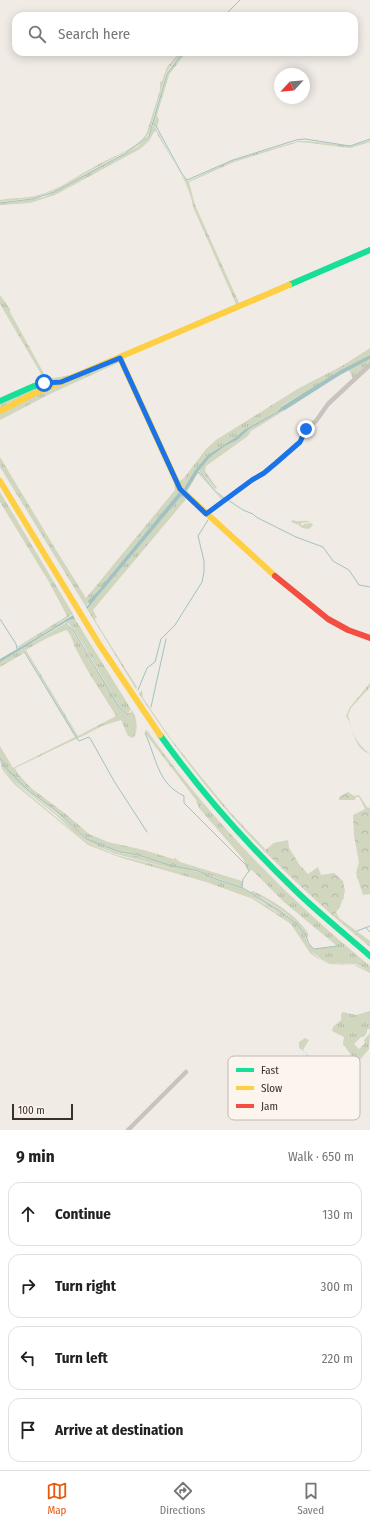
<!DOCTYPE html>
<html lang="en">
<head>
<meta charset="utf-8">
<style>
	:root { --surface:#fff; --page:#f2f2f2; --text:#222; --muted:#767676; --line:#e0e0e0; --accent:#ea580c }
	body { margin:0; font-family:"Fira Sans Condensed",sans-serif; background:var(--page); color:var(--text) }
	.compass { position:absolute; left:274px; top:68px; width:36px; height:36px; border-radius:50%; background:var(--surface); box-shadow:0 2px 10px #0003; rotate:244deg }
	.scale { position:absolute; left:12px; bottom:10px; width:61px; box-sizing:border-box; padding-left:4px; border:2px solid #3b302b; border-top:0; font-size:11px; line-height:14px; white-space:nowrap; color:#3b302b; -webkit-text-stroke:3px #fbf5ee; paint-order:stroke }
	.stop { position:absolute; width:12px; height:12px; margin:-9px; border:3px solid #1a73e8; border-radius:50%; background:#fff }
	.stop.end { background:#1a73e8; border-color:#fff; box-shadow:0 1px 4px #0008 }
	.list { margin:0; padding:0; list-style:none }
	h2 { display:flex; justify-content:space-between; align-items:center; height:52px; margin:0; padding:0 16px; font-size:17px }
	h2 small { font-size:13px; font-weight:400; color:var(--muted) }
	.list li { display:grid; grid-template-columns:26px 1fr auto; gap:12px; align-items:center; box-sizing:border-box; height:64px; margin:0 8px 8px; padding:0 8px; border:1px solid var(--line); border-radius:12px }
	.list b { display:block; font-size:15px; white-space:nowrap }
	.list em { font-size:13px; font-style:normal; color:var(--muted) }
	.icon { flex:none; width:22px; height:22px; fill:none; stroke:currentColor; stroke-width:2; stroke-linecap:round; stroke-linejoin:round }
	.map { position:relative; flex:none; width:370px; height:1130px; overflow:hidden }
	.search { position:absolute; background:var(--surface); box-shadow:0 2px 10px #0003; left:12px; right:12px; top:12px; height:44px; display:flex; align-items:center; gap:10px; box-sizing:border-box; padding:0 14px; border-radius:12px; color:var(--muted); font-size:15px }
	.sheet { height:340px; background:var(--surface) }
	nav { display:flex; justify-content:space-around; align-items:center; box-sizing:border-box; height:56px; border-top:1px solid var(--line); background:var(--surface); font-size:11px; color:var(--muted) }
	nav a { display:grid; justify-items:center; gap:2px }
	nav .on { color:var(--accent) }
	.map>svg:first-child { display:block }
</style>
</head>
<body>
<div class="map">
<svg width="370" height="1130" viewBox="0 0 370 1130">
	<defs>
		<pattern id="grass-tufts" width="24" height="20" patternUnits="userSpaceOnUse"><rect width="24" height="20" fill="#d1d6bf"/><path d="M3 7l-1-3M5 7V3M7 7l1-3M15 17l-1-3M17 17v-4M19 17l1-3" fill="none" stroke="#b4b8a4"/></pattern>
		<pattern id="forest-crowns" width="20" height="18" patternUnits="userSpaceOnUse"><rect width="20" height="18" fill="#d1d6bf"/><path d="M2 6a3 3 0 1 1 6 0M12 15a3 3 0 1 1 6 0" fill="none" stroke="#b4b8a4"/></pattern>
	</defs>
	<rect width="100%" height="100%" fill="#f0ebe5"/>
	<path fill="url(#grass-tufts)" fill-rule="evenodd" d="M180,52H182L170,67L166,74L149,133L145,139L134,147L54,191L33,198L0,202V200C14,197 31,199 45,193C63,187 78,175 94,167C108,158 140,148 147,132L160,90V82L162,81L167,67Z
		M184,52H186L169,75L157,115L159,120L157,128L153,123L167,75L170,69Z
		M153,125L155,127L182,176L188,181L233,160L298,141H308L350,146L370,140V142L350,148L310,143L298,142L234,162L189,182L195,205L239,303L370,247V249L68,378L44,381L0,398L44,379L0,304V295L10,309V312L47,379L66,376L83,371L236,304L193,207C189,179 168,156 156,131L154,132L149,141L140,149L55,195L30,203L0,205V203L5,202H14L44,197L137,147L148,138Z
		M370,348V355L281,406L282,408L277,412L244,430L236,437L208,455L195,470L183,490L177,483L184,478L206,449L216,440L299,388L342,366Z
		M370,359V364L353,379L349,370Z
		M118,361L120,362L50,394L0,420V402L28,389L63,384Z
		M285,410L251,431L248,436L206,466L205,471L217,488L215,489L204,475L199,471L210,457L225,446L233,442L249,429L281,411Z
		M0,457L53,545L86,598L175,490L174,481L180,491L105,582L104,581L101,588L89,601L86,607L0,467Z
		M197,472L202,475L214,491L224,499L222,500L198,473L186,493L185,492Z
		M0,492L73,614L50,630L18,648L17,647L67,616L49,582L0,502Z
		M183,494L187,498L93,610L97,618H95L96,622L137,687L136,689L87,609Z
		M293,520C299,523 304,519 310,522L301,523L302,526L304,524L311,523L313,525L309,529L302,528L299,525L291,522Z
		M75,619L131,709L129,712L126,713L120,707L84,646L73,629L68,623L70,620Z
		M67,622L65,624L72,630L119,707L126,714H130L132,710C137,718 139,731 133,738L128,736L121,720L102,726L77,739L23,648L44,636ZM66,630C71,633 73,643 76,649C87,672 103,694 116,716L78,736L26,650L47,638Z
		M21,649L24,653L0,667V662Z
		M142,690L143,698L171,739L202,778L230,812L265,849L264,851C217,803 176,750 139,694Z
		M146,729C210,819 285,896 370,966V971L356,964L330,963L322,960L310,950L292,923L261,901L248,895L200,876L116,854L90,843L75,833L56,815L20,786C13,779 0,770 0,759L7,769L27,790L55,812L87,839L120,853L138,856L169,865L198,872L208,875L209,877L242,888L279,910L297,924L305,936L308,944L314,949L337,946L284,902L252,870L249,871L243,859L199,808L196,800L145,733Z
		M75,737L76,739L13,769L15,768L18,774L31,788L67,815L89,834L108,842L144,850L173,859L175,858L180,862L242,881V887L210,876L209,875L198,871L169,865L138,855L120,852L88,839L56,811L32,793L7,769L0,758V746L13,768Z
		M0,765L11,778L20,787L75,833L89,843L116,855L200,876L248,895L261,902L292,923L310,950L321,961L330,963L356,965L370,971V973L354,965L330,964L321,961L310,953L291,924L253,899L206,882L122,858L88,845L14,784L4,772Z
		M253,891C274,901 295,914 308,933L307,939C301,920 267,900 250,892Z
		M336,912L339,918L370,941V947L333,916Z
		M370,1011V1028L367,1030V1032L364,1037H361L354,1044L359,1049L365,1043L364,1040L370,1033L369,1049L359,1061L354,1059L343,1044L344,1037L332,1031L333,1027L341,1020V1014L343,1012L356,1015Z
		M305,1038L309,1040L303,1050L320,1068L357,1082C344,1078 326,1076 316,1067C310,1061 307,1052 299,1048V1042Z"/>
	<path fill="url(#forest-crowns)" d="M370,683V687L351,708L348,715C353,734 355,742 370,754C352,747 355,729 346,716L350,707Z
		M348,792L354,796L359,795L367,807L370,808V894L363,895L356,873L359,862L354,836L353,815L365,809L359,797H356L355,800H339V797Z
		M288,840L289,848L299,864L308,874L318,867L321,875L334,873L343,881L345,891L344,894V898L342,901L340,907L333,916L296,882L264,851L274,843Z"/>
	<path fill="#a1c2c1" d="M370,355V359L340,375L285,410L281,411L249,429L237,440L225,446L210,457L198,472L187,490L185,492L183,490L195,470L208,455L236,437L244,430L277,412L281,408V407L341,370Z
		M180,491L183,494L87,609L86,607L89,604L88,601L101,588L104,581L105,582Z
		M73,615L75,619L69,620L0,662V659L50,630Z"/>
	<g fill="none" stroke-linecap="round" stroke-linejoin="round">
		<path stroke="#a1c2c1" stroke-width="1" d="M224,16L240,0
			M152,123L156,126L182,174L187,180L233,160L296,140L305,139L350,146L370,139
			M0,203L32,199L54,192L124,154L146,139L149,136L167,74L183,52
			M198,472L202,474L214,490L224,498
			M228,500L243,510L253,514L256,517L296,537L323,547L333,561L349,570L359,585L370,587
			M0,619L16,644L17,649
			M69,620L66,624L73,630L119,707L127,714L130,713
			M22,648L77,739L79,741L89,737L90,738L114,781L147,832
			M138,690L147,668L155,662L161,639L175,625L202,582L204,572V561L198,536L208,520
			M151,707L166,639
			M145,733C157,759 157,783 184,796V803L245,864L249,871L243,879L242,887
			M0,758L7,769L28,790L56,811L87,839L120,852L138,855L169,865L198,871L208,875L210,877L243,888L279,910L297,924L306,936L309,944L314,949L337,946
			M366,928L370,932
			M357,931L370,926"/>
		<path stroke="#c9c3be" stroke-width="4.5" d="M206,514L252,480L264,473L300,442L306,429L316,421L328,404L370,365
			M128,1130L186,1072"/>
		<path stroke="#16e098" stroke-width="6" d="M289,285L370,250
			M0,401L34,386L57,383
			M160,735C200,791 247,844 297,892C320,914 346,935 370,956"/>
		<path stroke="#ffcf43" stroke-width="6" d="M120,358L180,489L275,576
			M0,411L33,394L289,285
			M0,481L99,644L160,735"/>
		<path stroke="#f24e42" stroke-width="6" d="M275,576L328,619L348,630L370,638"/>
	</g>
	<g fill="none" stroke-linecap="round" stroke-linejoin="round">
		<path stroke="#1a73e8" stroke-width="5" d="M44,383L61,382L120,358L180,489L206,514L252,480L264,473L276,463L300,442L306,429"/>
	</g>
	<rect x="228" y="1056" width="132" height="64" rx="6" fill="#fbf5ee" stroke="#c1bab4" stroke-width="1"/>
	<rect x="236" y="1068" width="18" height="4" fill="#16e098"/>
	<rect x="236" y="1086" width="18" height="4" fill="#ffcf43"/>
	<rect x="236" y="1104" width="18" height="4" fill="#f24e42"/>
	<g font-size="11" fill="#3b302b">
		<text x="261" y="1074">Fast</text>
		<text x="261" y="1092">Slow</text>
		<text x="261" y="1110">Jam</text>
	</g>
</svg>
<svg class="compass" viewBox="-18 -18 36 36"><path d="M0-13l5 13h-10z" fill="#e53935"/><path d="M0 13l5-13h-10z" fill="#767676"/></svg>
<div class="scale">100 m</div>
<div class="stop" style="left:44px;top:383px"></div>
<div class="stop end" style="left:306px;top:429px"></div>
<div class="search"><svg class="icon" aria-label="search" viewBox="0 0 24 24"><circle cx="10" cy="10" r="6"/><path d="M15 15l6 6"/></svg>Search here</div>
</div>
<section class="sheet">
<h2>9 min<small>Walk · 650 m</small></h2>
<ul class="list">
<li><svg class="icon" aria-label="ahead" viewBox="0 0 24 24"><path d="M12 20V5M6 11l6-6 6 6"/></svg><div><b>Continue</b></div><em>130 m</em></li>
<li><svg class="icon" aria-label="right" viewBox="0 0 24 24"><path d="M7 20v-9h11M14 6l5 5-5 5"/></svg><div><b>Turn right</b></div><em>300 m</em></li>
<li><svg class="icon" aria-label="left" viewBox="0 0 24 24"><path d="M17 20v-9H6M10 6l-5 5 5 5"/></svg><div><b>Turn left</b></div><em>220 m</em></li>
<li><svg class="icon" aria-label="arrive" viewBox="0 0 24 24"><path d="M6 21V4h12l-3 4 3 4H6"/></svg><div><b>Arrive at destination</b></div></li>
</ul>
</section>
<nav>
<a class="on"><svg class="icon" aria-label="map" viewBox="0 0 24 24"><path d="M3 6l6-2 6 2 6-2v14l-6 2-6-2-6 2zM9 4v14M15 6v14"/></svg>Map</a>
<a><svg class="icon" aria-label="directions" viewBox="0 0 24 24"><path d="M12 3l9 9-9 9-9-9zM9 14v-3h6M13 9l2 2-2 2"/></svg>Directions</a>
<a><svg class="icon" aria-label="saved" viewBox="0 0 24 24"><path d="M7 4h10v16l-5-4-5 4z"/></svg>Saved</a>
</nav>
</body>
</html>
